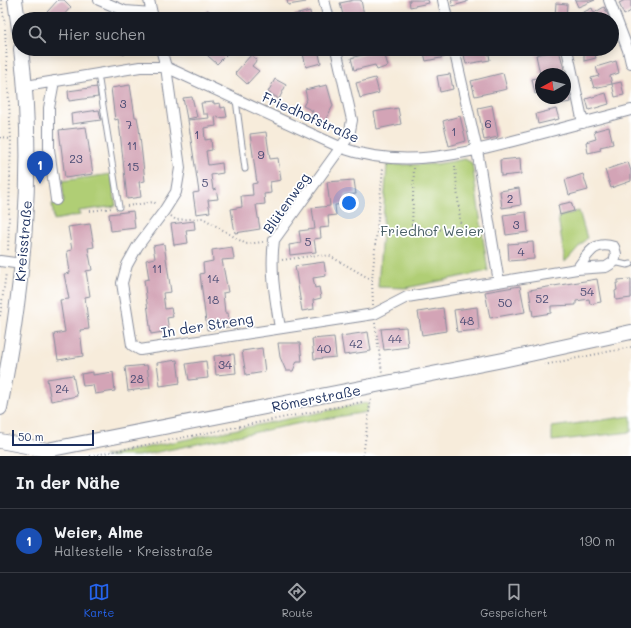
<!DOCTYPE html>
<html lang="de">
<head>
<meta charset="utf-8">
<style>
	:root { --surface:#171b24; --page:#242831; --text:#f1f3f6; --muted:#9ea1a6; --line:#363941; --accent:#2563eb }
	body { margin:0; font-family:Mali,sans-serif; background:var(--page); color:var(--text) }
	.compass { position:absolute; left:535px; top:68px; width:36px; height:36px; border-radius:50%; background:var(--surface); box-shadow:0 2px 10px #0003; rotate:262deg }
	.scale { position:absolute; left:12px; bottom:10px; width:82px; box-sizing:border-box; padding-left:4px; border:2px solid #1b2f5e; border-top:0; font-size:11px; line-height:14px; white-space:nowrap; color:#1b2f5e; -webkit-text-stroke:3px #fff; paint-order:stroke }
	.you { position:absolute; left:349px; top:203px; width:14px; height:14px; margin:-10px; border:3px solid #fff; border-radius:50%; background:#1a73e8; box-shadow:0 0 0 6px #1a73e833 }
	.badge { display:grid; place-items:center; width:26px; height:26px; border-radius:50%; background:var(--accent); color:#fff; font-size:13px; font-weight:700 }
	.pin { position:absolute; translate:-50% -33px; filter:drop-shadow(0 1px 2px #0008) }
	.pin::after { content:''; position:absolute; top:21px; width:14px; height:12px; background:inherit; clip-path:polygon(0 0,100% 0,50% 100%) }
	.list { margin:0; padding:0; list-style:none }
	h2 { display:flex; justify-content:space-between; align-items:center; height:52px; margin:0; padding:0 16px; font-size:17px }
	h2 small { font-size:13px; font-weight:400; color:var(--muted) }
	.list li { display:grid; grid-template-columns:26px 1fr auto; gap:12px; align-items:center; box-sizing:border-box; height:64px; padding:0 16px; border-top:1px solid var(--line) }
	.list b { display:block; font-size:15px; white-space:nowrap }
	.list p { margin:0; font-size:13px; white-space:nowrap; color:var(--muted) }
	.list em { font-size:13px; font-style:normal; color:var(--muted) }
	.icon { flex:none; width:22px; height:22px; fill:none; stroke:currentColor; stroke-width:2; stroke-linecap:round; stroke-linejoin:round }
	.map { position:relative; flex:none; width:631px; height:456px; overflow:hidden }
	.search { position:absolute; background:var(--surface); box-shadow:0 2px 10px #0003; left:12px; right:12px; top:12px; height:44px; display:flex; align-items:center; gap:10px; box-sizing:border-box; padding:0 14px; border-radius:22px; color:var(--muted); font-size:15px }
	.sheet { height:116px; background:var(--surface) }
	nav { display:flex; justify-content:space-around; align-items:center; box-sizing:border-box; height:56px; border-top:1px solid var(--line); background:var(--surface); font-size:11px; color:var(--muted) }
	nav a { display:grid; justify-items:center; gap:2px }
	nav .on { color:var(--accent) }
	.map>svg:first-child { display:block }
</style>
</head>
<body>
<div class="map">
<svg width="631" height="456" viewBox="0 0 631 456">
	<rect width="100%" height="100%" fill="#fff"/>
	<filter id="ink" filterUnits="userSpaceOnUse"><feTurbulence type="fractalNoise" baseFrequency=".025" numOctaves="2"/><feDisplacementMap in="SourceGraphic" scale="8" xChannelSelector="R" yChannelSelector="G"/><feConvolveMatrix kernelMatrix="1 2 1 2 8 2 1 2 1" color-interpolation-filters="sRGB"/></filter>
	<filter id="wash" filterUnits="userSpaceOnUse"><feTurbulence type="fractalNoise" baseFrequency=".012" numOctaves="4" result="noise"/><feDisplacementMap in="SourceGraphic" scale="16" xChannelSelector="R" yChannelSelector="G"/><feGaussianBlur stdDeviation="0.9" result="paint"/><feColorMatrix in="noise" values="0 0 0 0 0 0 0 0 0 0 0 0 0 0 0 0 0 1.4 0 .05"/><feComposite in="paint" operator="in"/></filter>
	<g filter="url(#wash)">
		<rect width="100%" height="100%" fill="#f7ecdb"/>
		<path fill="#b0ce75" stroke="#667e6a" d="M465,159L472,163L488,271L406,288L378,287L387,165L437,164Z
			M111,174L116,206L79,211L80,215L54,220L52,204L64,202L62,181Z
			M579,211L587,238L565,262L558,217Z
			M366,403L368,404L367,412L306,422L138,456H104Z
			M631,416V432L552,441V427Z"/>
		<g id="blocks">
			<path fill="#d3a4b6" d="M58,0H64L71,7L60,19H55L47,12Z
				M287,0H305L306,2L288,5Z
				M354,0H361L364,15L344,19L340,3Z
				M409,0H428L429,3L410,7Z
				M451,0H467V2L453,6Z
				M575,0H595L578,7Z
				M625,0H631V11L624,15L619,3Z
				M556,3L567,4L566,17L555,16Z
				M604,7L610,19H577L576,16L592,8L594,13Z
				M208,10L214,19H194Z
				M310,11L311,19H295L294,15Z
				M90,14L95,19H85Z
				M612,25L617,37L612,38Z
				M117,49H130L124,55Z
				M212,49H232L217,64L207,55Z
				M302,49H318L321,63L306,67Z
				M383,49L388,66L377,70L375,65L354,70L351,58Z
				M423,49H443L445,57L426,61Z
				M469,49H488L490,60L466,64L463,50Z
				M584,49H593L596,58L584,61Z
				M559,50L564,69L558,70L559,74H552V71L540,74L536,55Z
				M251,55L257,60L252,66L259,71L247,84L235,73Z
				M616,61L619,73L610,76L612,84L621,82L624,95L615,97L612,84L594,88L591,78L599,76L596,67Z
				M503,73L507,89L475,96L471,81Z
				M450,74L453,89L440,92L437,76Z
				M541,77V92L535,94L532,79Z
				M375,78L379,93L360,98L356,83Z
				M275,79L286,85L279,99L268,92Z
				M130,85L135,117H137L139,128L145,181L139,182L141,197L127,199L120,131L118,119L115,120L111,88Z
				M327,85L333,106L323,124L310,115L313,111L303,106L307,99L305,90Z
				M565,86H568L571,102L551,105L549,98H565Z
				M97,87L98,97L69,101L68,91Z
				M606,93L609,104L589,110L586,99Z
				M192,97L197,117L187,119L183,98Z
				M214,102V104L220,103L221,108L225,107L227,117L218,118V116L215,117L216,126L204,128L205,140L211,139L212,150L206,151L208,165L222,163L223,173L211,175L213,190L216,189L218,199L208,200L210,212L196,214L193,193L199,192L188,120L209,118L208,114H203L201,103Z
				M492,105L498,137L484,140L478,108Z
				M398,108L401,124L377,129L374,112Z
				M556,109L559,119L538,124L536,114Z
				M99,110L101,120L72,124L71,114Z
				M460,116L466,141L449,146L443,121Z
				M86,127L93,174L65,178L59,130Z
				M609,127L613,144L600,147L601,150L588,153L586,142L596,139L594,131Z
				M266,132L270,159L278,158L281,180L270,182L271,193L264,194L265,204L256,205L260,229L235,233L231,209L242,207L241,196L253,195L252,184L257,183L250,134Z
				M520,158L521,174L501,176L500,160Z
				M628,162L631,171V181L611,188L605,170Z
				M583,174L588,190L569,195L565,180Z
				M354,180L356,194L345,195L346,204L335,205L336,215L328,216L329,227L320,228L321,238L314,239L316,252L290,255L289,245L301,243L299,231L315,229L312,208L330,206L327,182Z
				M519,188L521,205L502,208L500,191Z
				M571,202L574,211L560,215L558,205Z
				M133,211L135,228L111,231L109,214Z
				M526,212L528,232L506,235L503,215Z
				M194,221L195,229L186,230L188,243L174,245L171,224Z
				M90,224L94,247L88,248L92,270L86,271L90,296L85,297L89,329L80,330L83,356L58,360L54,334L65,332L60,300L69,299L64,274L70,273L67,251L72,250L68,227Z
				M533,242L534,259L509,261L508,244Z
				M164,244L171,292L163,293L165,309L171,308L173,317L167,318L169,331L151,334L144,280L149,279L146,260L155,258L153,246Z
				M232,247L234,259L222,260L228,292L223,293L225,313H228L230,327L207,330L200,274L204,273L203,263L213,261L212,250Z
				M324,262L326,276L313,278L315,288L319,287L321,298L313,300L314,309L302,311L295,266Z
				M597,279L601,302L590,304L589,299L576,301V305L551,306V313L533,316L529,290Z
				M631,279V298L616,300L615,291L617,290L616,283H618V280Z
				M520,286L525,312L490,318L485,292Z
				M477,307L479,330L457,332L454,310Z
				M443,308L446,331L422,335L418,312Z
				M406,327L408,347L384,350L381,329Z
				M368,332L371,351L344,355L341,336Z
				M334,337L336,357L314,359L312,339Z
				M278,343H300L302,361H297L293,371H286L280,357Z
				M262,348L265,372L246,375L242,351Z
				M234,354L236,373L216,375L214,356Z
				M177,360L180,383L160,386L157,363Z
				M206,361L208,378L189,380L186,364Z
				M147,365L150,388L128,391L125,367Z
				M93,372V375L113,372L115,391L95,394L93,385L83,386L81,374Z
				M73,375L77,396L51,401L47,379Z"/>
		</g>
	</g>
	<g filter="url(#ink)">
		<use href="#blocks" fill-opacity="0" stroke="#898e9c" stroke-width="1"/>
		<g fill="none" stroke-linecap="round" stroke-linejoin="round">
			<g stroke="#898e9c" stroke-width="7">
				<path id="lane" d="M98,74L119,207
					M236,100L245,169
					M614,262L627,265L631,264"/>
			</g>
			<g stroke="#898e9c" stroke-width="12">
				<path id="street" d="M99,0L125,11L152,13
					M149,0L153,18
					M324,0L329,19
					M443,0L447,19
					M609,0L628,50L631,63
					M161,49L166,67L180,168L176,192L164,211L137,247L127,265L122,283L132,345L140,350L374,314L407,297L577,269L606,267L614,262L616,254L614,247C593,240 588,255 577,269
					M454,49L477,150L499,282
					M567,49L583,123
					M54,81L49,108V149L56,200
					M26,86L140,67H166L342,148C404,170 467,153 528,137C562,128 597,119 631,110
					M0,261L22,264
					M280,328C275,297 270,271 274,240L349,136L352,120L336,49"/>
			</g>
			<g stroke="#898e9c" stroke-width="16">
				<path id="secondary" d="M15,0L19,29
					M0,408C23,290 36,169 21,49
					M0,441L47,450L503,360L631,332"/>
			</g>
			<path stroke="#898e9c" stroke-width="2" stroke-dasharray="1 3" stroke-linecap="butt" d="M1,0L5,24
				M5,29L11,139L8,252
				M0,138L11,139
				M455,166L461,231
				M414,168L412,228L482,232
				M127,206L154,202L157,205
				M90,211L112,208
				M171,216L176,220L203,218L246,244L263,242
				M282,260L318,255L330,256L372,280
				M373,305L372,280L383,168
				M0,316L6,273
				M375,323L382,372
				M544,365L631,347
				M90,456L362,402
				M363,456L371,398"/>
			<use href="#lane" stroke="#fff" stroke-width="5"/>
			<use href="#street" stroke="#fff" stroke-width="10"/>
			<use href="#secondary" stroke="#fff" stroke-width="14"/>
		</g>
	</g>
	<g text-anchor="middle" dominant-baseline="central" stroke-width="3.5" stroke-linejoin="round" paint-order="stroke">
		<g font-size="12" fill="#494c74">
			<text x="123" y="103">3</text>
			<text x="488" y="123">6</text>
			<text x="129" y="124">7</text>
			<text x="454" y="131">1</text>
			<text x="197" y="134">1</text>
			<text x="132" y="145">11</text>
			<text x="261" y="154">9</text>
			<text x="76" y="158">23</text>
			<text x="133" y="166">15</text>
			<text x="205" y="182">5</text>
			<text x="510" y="198">2</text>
			<text x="516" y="224">3</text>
			<text x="308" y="241">5</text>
			<text x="521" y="251">4</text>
			<text x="157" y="268">11</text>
			<text x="213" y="278">14</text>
			<text x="587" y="291">54</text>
			<text x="542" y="298">52</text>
			<text x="213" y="299">18</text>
			<text x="505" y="302">50</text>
			<text x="467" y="320">48</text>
			<text x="395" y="338">44</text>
			<text x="356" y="343">42</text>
			<text x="324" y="348">40</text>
			<text x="225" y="364">34</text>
			<text x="137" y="378">28</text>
			<text x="62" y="388">24</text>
		</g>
		<g font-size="14" fill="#1b2f5e" stroke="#fff">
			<text transform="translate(311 117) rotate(24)">Friedhofstraße</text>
			<text transform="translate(286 203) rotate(-55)">Blütenweg</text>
			<text transform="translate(23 241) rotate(-85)">Kreisstraße</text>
			<text transform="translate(207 325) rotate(-9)">In der Streng</text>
			<text transform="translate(316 398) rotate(-11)">Römerstraße</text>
		</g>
		<g font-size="14" fill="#485f65" stroke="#fff">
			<text x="432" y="230">Friedhof Weier</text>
		</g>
	</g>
</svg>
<svg class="compass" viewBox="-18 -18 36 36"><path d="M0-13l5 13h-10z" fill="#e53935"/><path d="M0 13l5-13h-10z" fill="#9ea1a6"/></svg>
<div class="scale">50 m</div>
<div class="you"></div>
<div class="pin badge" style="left:40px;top:184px;background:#1a4fb4">1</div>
<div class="search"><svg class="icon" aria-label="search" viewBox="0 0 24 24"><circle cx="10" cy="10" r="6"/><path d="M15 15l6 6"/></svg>Hier suchen</div>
</div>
<section class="sheet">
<h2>In der Nähe<small></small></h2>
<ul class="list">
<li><span class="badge" style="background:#1a4fb4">1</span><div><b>Weier, Alme</b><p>Haltestelle · Kreisstraße</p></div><em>190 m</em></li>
</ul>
</section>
<nav>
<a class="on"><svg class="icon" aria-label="map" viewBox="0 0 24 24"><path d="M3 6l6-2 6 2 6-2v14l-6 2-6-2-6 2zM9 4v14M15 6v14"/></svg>Karte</a>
<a><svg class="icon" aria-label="directions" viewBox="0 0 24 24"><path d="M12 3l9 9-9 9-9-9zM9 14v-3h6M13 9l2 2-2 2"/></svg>Route</a>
<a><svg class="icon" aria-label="saved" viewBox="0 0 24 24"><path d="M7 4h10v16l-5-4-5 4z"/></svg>Gespeichert</a>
</nav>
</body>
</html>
